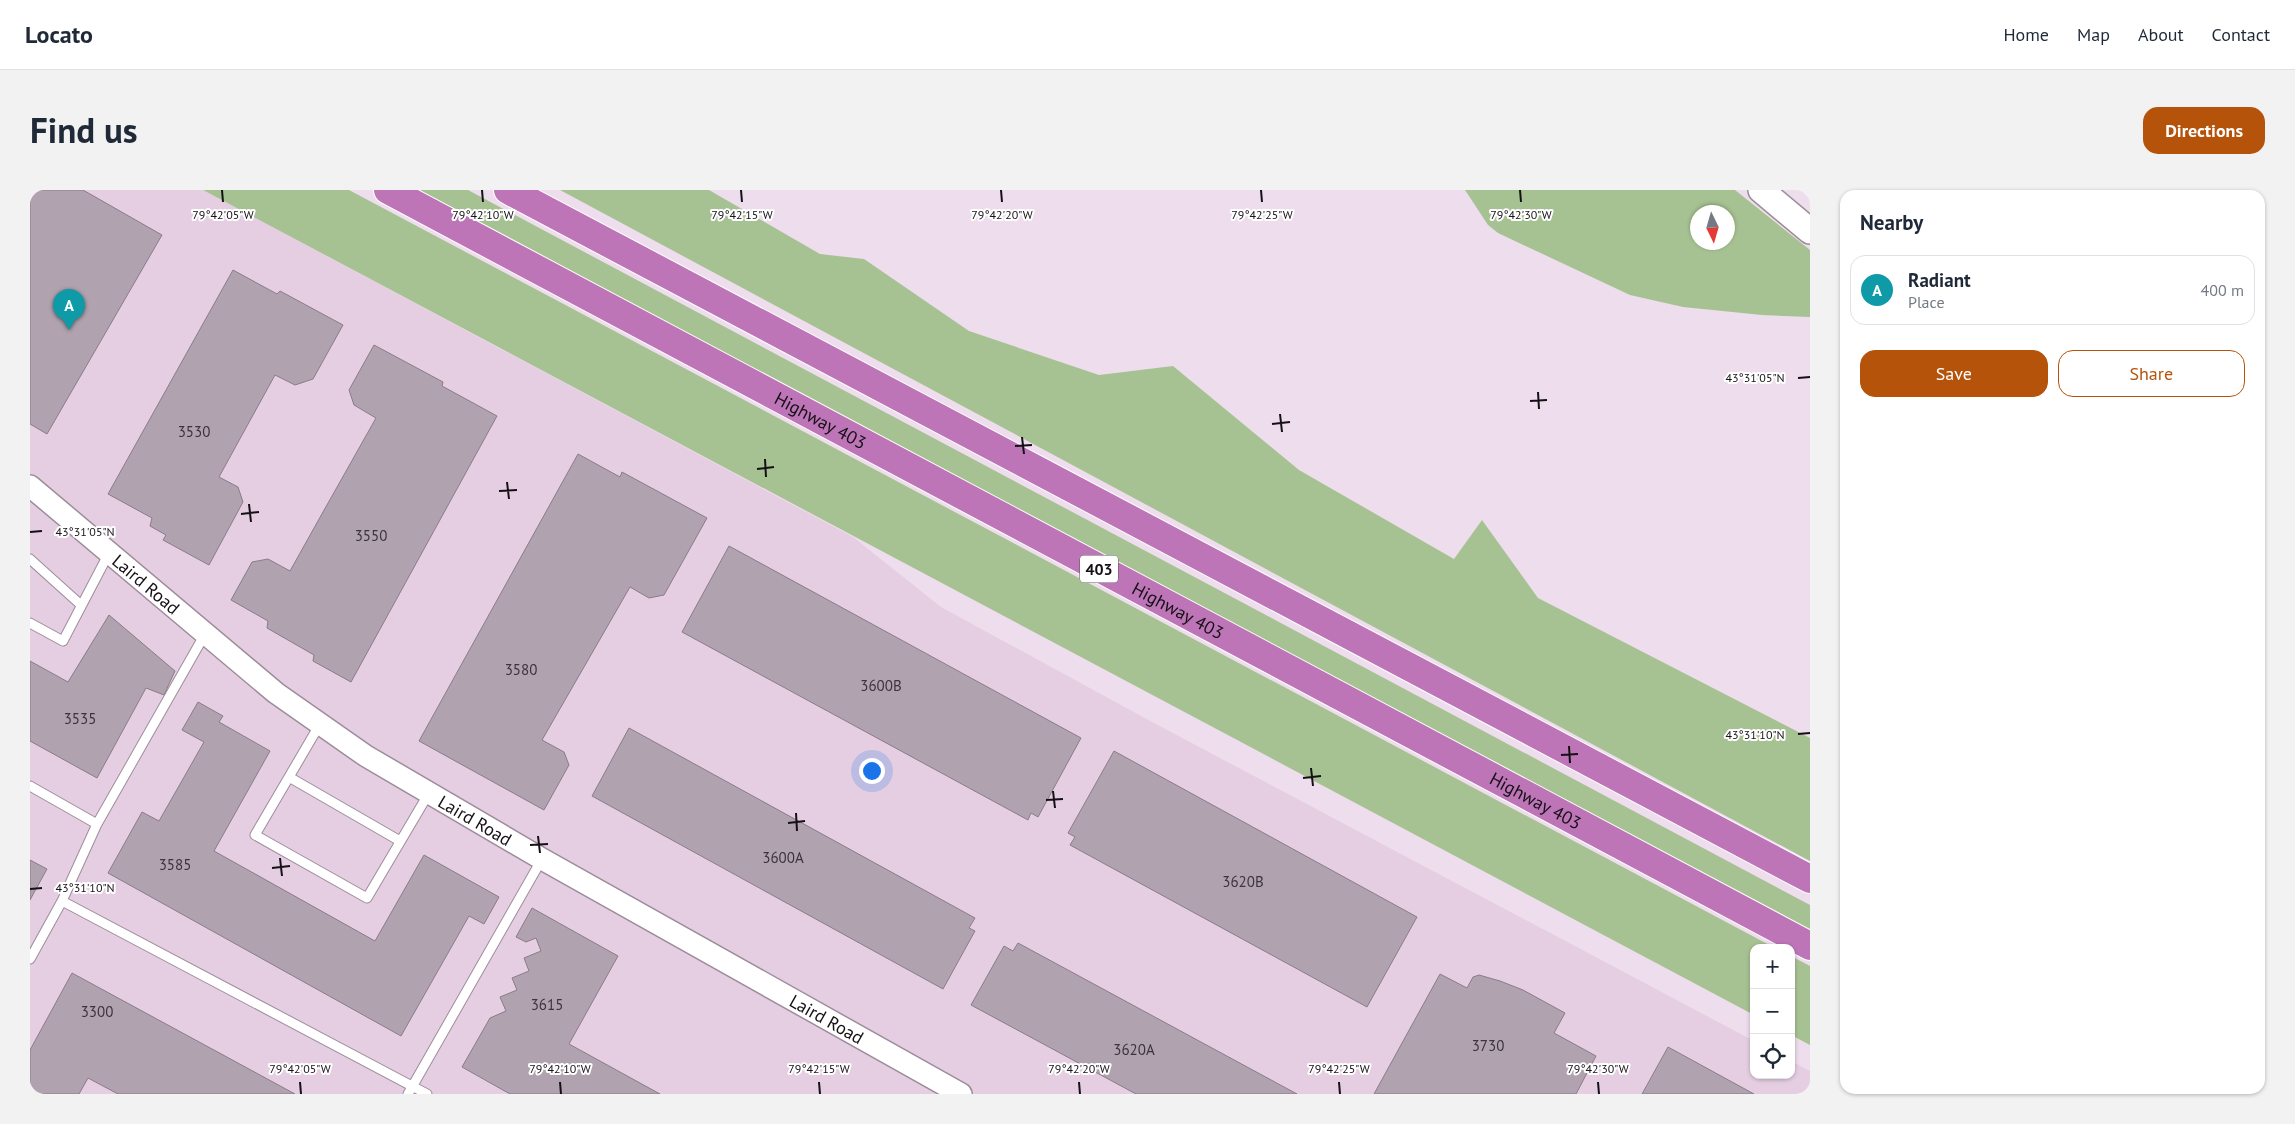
<!DOCTYPE html>
<html lang="en">
<head>
<meta charset="utf-8">
<style>
	:root { --surface:#fff; --page:#f2f2f3; --text:#1f2937; --muted:#747a83; --line:#e0e1e3; --accent:#b45309 }
	body { margin:0; font-family:"PT Sans",sans-serif; background:var(--page); color:var(--text) }
	.controls { position:absolute; right:15px; bottom:15px; display:grid; overflow:hidden; border-radius:10px; box-shadow:0 1px 4px #0004 }
	.controls button { width:45px; height:45px; display:grid; place-items:center; padding:0; border:0; border-bottom:1px solid var(--line); background:var(--surface); color:var(--text); font:25px sans-serif }
	.compass { position:absolute; left:1660px; top:15px; width:45px; height:45px; border-radius:50%; background:var(--surface); box-shadow:0 1px 4px #0004; rotate:175deg }
	.you { position:absolute; left:841px; top:580px; width:18px; height:18px; margin:-12px; border:4px solid #fff; border-radius:50%; background:#1a73e8; box-shadow:0 0 0 8px #1a73e833 }
	.badge { display:grid; place-items:center; width:32px; height:32px; border-radius:50%; background:var(--accent); color:#fff; font-size:16px; font-weight:700 }
	.pin { position:absolute; translate:-50% -41px; filter:drop-shadow(0 1px 2px #0008) }
	.pin::after { content:''; position:absolute; top:26px; width:18px; height:15px; background:inherit; clip-path:polygon(0 0,100% 0,50% 100%) }
	.list { margin:0; padding:0; list-style:none }
	h2 { display:flex; justify-content:space-between; align-items:center; height:65px; margin:0; padding:0 20px; font-size:21px }
	h2 small { font-size:16px; font-weight:400; color:var(--muted) }
	.list li { display:grid; grid-template-columns:32px 1fr auto; gap:15px; align-items:center; box-sizing:border-box; height:70px; margin:0 10px 10px; padding:0 10px; border:1px solid var(--line); border-radius:15px }
	.list b { display:block; font-size:19px; white-space:nowrap }
	.list p { margin:0; font-size:16px; white-space:nowrap; color:var(--muted) }
	.list em { font-size:16px; font-style:normal; color:var(--muted) }
	.actions { display:flex; gap:10px; padding:15px 20px }
	.actions a { flex:1; padding:11px 0; border:1px solid var(--accent); border-radius:15px; text-align:center; font-size:18px; color:var(--accent) }
	.actions .main { background:var(--accent); color:#fff }
	.icon { flex:none; width:28px; height:28px; fill:none; stroke:currentColor; stroke-width:2; stroke-linecap:round; stroke-linejoin:round }
	.map { position:relative; flex:none; width:1780px; height:904px; overflow:hidden; border-radius:15px }
	header { display:flex; align-items:center; gap:30px; box-sizing:border-box; height:70px; padding:0 25px; background:var(--surface); border-bottom:1px solid var(--line) }
	header strong { font-size:24px }
	nav { display:flex; gap:28px; margin-inline-start:auto; font-size:18px }
	.intro { display:flex; align-items:center; justify-content:space-between; box-sizing:border-box; height:120px; padding:0 30px }
	h1 { margin:0; font-size:35px }
	.button { padding:12px 22px; border-radius:15px; background:var(--accent); color:#fff; font-size:18px; font-weight:700 }
	main { display:flex; gap:30px; padding:0 30px }
	aside { flex:1; background:var(--surface); border-radius:15px; box-shadow:0 1px 4px #0004 }
	.map>svg:first-child { display:block }
</style>
</head>
<body>
<header>
<strong>Locato</strong>
<nav><a>Home</a><a>Map</a><a>About</a><a>Contact</a></nav>
</header>
<div class="intro"><h1>Find us</h1><a class="button">Directions</a></div>
<main>
<div class="map">
<svg width="1780" height="904" viewBox="0 0 1780 904">
	<rect width="100%" height="100%" fill="#eeddec"/>
	<path fill="#e5cee2" d="M0,0H173L823,347L911,417L1124,533L1724,851V885H1761V871L1780,881V904H0Z"/>
	<path fill="#a7c292" fill-rule="evenodd" d="M173,0H319L1745,758H1724V825Z
		M384,0H438L1780,715V743Z
		M530,0H679L790,64L834,69L939,141L1069,185L1143,176L1269,280L1424,369L1452,330L1508,408L1780,548V671Z
		M1435,0H1705L1780,60V127L1732,125L1653,117L1600,105L1468,43L1458,35ZM1668,22H1698V52H1668Z
		M1761,766L1780,776V855L1761,845Z"/>
	<path fill="#b1a2af" stroke="#8b7b89" d="M0,0H53L132,45L17,244L0,234Z
		M203,80L247,104L250,101L313,135L283,189L265,195L245,185L189,287L208,297L213,312L179,375L133,350L136,345L120,336L122,328L78,304Z
		M344,155L413,192L412,196L467,226L321,492L283,471L284,465L237,438L238,431L201,410L222,372L238,369L260,381L293,322L346,228L324,215L319,200Z
		M548,264L590,287L592,282L677,328L634,405L619,408L600,397L512,550L534,562L539,575L514,620L389,551Z
		M699,356L1051,548L1008,627L1001,623L998,630L652,442Z
		M79,425L145,481L134,505L116,498L67,588L0,551V471L38,492Z
		M168,512L193,526L189,532L240,561L184,661L345,751L394,665L469,707L454,734L439,726L371,846L78,683L112,622L129,631L174,552L152,540Z
		M599,538L945,728L939,738L945,741L913,799L562,606Z
		M1084,561L1387,727L1337,817L1040,655L1045,647L1038,643Z
		M0,670L17,679L0,710Z
		M502,718L588,766L539,854L630,904H480L432,877L460,828L476,821L470,807L487,800L482,788L499,781L494,768L511,761L506,748L496,752L486,747Z
		M988,753L1267,904H1106L941,815L974,756L983,761Z
		M42,783L265,904H88L58,888L49,904H0V860Z
		M1410,784L1437,798L1443,787L1449,785L1470,791L1493,800L1535,823L1524,843L1566,866L1546,904H1344Z
		M1638,857L1724,904H1612Z"/>
	<g fill="none" stroke-linecap="round" stroke-linejoin="round">
		<g stroke="#9d8d9b" stroke-width="11">
			<path id="service" d="M0,369L51,415
				M0,433L33,451L79,363
				M175,444L67,634L32,711L397,904
				M290,534L225,645L337,708L399,603
				M259,587L370,651
				M0,596L67,634
				M0,769L32,711
				M378,904L512,669"/>
		</g>
		<g stroke="#9d8d9b" stroke-width="24">
			<g id="tertiary">
				<path id="s1" d="M0,296L246,503L336,566L512,669L931,904"/>
			</g>
		</g>
		<g stroke="#9d8d9b" stroke-width="28">
			<path id="secondary" d="M1731,0L1780,41"/>
		</g>
		<g stroke="#fff" stroke-width="30">
			<g id="motorway">
				<path id="s2" d="M358,0L1780,756"/>
				<path d="M478,0L1780,689"/>
			</g>
		</g>
		<use href="#service" stroke="#fff" stroke-width="9"/>
		<use href="#tertiary" stroke="#fff" stroke-width="21"/>
		<use href="#secondary" stroke="#fff" stroke-width="25"/>
		<use href="#motorway" stroke="#bd75b8" stroke-width="28"/>
	</g>
	<path fill="none" stroke="#151015" stroke-width="2" d="M192,0L193,12M452,0L453,12M711,0L712,12M971,0L972,12M1231,0L1232,12M1490,0L1491,12M1768,188L1780,187M1508,202L1509,219M1500,211L1517,210M1250,224L1252,242M1242,234L1260,232M992,247L994,264M985,256L1002,255M735,269L736,287M727,279L744,277M477,292L479,309M469,301L487,300M219,314L221,332M211,324L229,322M0,342L12,341M1768,544L1780,543M1539,556L1540,573M1531,565L1548,564M1281,578L1283,596M1273,588L1291,586M1023,601L1025,618M1016,610L1033,609M766,623L767,641M758,633L775,631M508,646L510,663M500,655L518,654M250,668L252,686M242,678L260,676M0,699L12,698M270,892L271,904M530,892L531,904M789,892L790,904M1049,892L1050,904M1309,892L1310,904M1568,892L1569,904"/>
	<g text-anchor="middle" dominant-baseline="central" stroke-width="4" stroke-linejoin="round" paint-order="stroke">
		<g font-size="15" fill="#3c343c">
			<text x="164" y="241">3530</text>
			<text x="341" y="345">3550</text>
			<text x="491" y="479">3580</text>
			<text x="851" y="495">3600B</text>
			<text x="50" y="528">3535</text>
			<text x="753" y="667">3600A</text>
			<text x="145" y="674">3585</text>
			<text x="1213" y="691">3620B</text>
			<text x="517" y="814">3615</text>
			<text x="67" y="821">3300</text>
			<text x="1458" y="855">3730</text>
			<text x="1104" y="859">3620A</text>
		</g>
		<rect fill="#fff" stroke="#5b585b" stroke-width="1" x="1050" y="365.5" width="38" height="27" rx="4"/>
		<g font-size="16" font-weight="bold" fill="#151015">
			<text x="1069" y="379">403</text>
		</g>
		<g font-size="18" fill="#151015" stroke="#fff">
			<text stroke="none"><textPath href="#s2" startOffset="490">Highway 403</textPath></text>
			<text stroke="none"><textPath href="#s1" startOffset="152">Laird Road</textPath></text>
			<text stroke="none"><textPath href="#s2" startOffset="895">Highway 403</textPath></text>
			<text stroke="none"><textPath href="#s2" startOffset="1300">Highway 403</textPath></text>
			<text stroke="none"><textPath href="#s1" startOffset="558">Laird Road</textPath></text>
			<text stroke="none"><textPath href="#s1" startOffset="962">Laird Road</textPath></text>
		</g>
	</g>
	<g font-size="12" text-anchor="middle" fill="#151015" stroke="#fff" stroke-width="4" stroke-linejoin="round" paint-order="stroke">
		<text x="193" y="29">79°42'05"W</text>
		<text x="453" y="29">79°42'10"W</text>
		<text x="712" y="29">79°42'15"W</text>
		<text x="972" y="29">79°42'20"W</text>
		<text x="1232" y="29">79°42'25"W</text>
		<text x="1491" y="29">79°42'30"W</text>
		<text x="1725" y="192">43°31'05"N</text>
		<text x="55" y="346">43°31'05"N</text>
		<text x="1725" y="549">43°31'10"N</text>
		<text x="55" y="702">43°31'10"N</text>
		<text x="270" y="883">79°42'05"W</text>
		<text x="530" y="883">79°42'10"W</text>
		<text x="789" y="883">79°42'15"W</text>
		<text x="1049" y="883">79°42'20"W</text>
		<text x="1309" y="883">79°42'25"W</text>
		<text x="1568" y="883">79°42'30"W</text>
	</g>
</svg>
<div class="controls">
<button>+</button>
<button>−</button>
<button><svg class="icon" aria-label="locate" viewBox="0 0 24 24"><circle cx="12" cy="12" r="6"/><path d="M12 2v4M12 18v4M2 12h4M18 12h4"/></svg></button>
</div>
<svg class="compass" viewBox="-18 -18 36 36"><path d="M0-13l5 13h-10z" fill="#e53935"/><path d="M0 13l5-13h-10z" fill="#747a83"/></svg>
<div class="you"></div>
<div class="pin badge" style="left:39px;top:140px;background:#0f9aa8">A</div>
</div>
<aside>
<h2>Nearby<small></small></h2>
<ul class="list">
<li><span class="badge" style="background:#0f9aa8">A</span><div><b>Radiant</b><p>Place</p></div><em>400 m</em></li>
</ul>
<div class="actions"><a class="main">Save</a><a>Share</a></div>
</aside>
</main>
</body>
</html>
